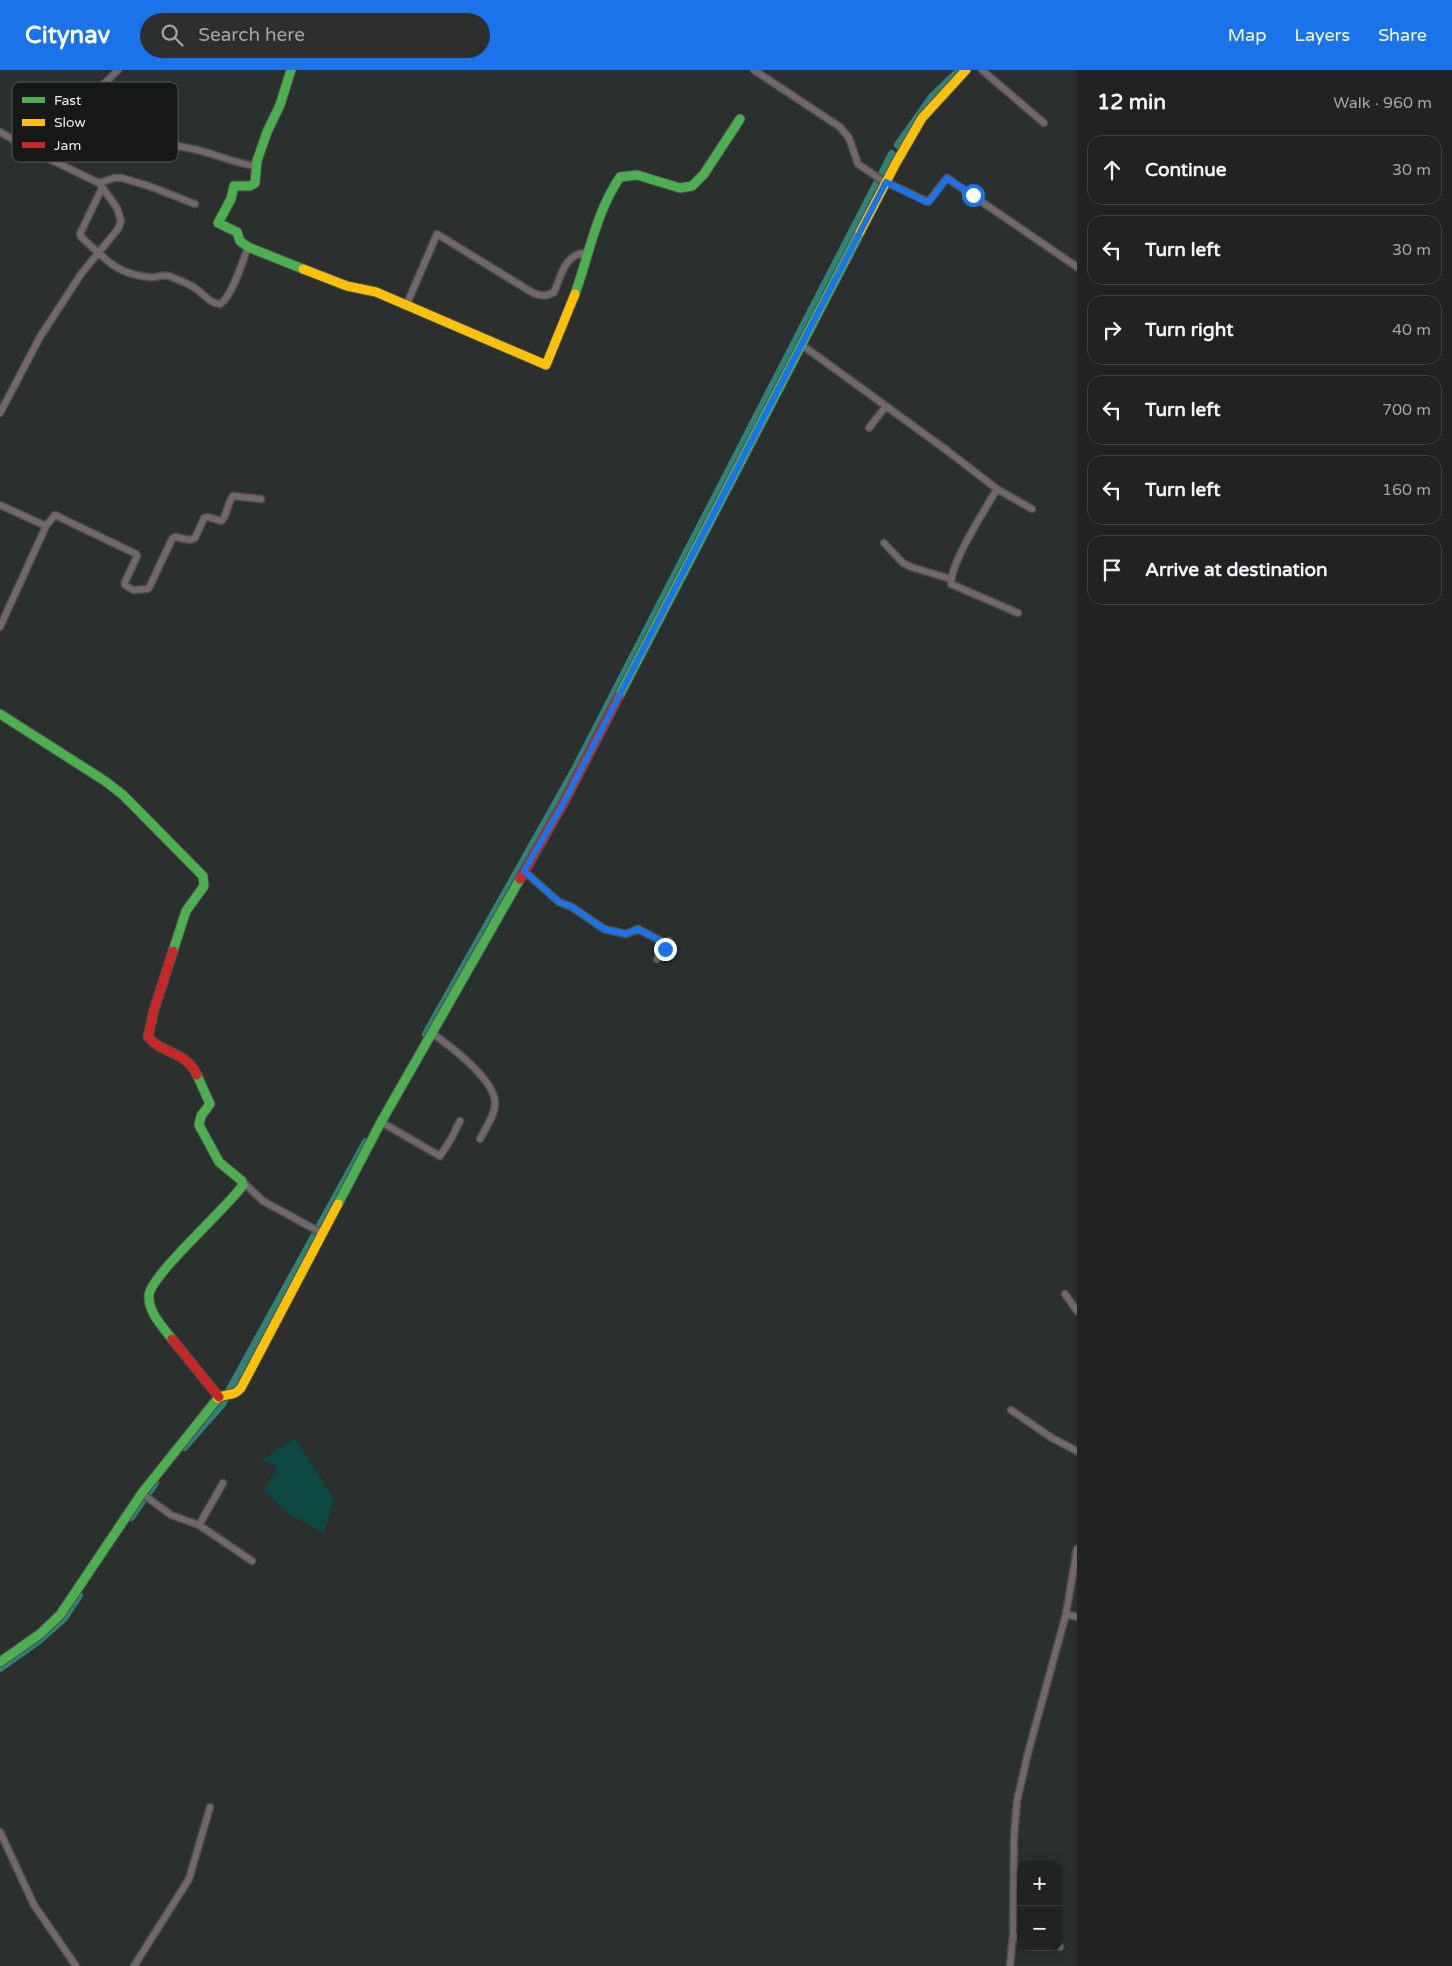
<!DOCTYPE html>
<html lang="en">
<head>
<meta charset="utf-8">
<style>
	:root { --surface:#202322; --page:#2d2f2f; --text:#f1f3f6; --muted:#a2a4a5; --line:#3d4040; --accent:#1a73e8 }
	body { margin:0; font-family:"Varela Round",sans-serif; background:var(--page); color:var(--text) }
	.controls { position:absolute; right:15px; bottom:15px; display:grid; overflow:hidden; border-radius:10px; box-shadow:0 2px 12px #0003 }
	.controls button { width:45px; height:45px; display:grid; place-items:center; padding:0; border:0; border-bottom:1px solid var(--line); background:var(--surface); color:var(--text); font:25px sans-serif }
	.stop { position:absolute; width:15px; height:15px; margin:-11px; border:4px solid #1a73e8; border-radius:50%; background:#fff }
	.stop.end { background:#1a73e8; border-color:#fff; box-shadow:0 1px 5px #0008 }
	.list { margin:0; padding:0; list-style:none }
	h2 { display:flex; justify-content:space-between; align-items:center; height:65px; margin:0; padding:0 20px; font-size:21px }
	h2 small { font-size:16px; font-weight:400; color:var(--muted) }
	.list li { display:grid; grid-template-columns:32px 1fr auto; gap:15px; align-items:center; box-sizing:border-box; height:70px; margin:0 10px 10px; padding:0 10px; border:1px solid var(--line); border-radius:15px }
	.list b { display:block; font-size:19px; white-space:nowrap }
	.list em { font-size:16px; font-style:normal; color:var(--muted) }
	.icon { flex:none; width:28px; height:28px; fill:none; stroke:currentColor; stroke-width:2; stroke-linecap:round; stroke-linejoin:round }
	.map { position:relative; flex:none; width:1077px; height:1896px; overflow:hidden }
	header { display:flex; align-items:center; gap:30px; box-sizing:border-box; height:70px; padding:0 25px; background:var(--accent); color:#fff }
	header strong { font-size:24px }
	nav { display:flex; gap:28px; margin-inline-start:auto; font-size:18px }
	.search { width:350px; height:45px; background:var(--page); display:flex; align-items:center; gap:12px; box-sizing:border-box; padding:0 18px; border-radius:28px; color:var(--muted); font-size:19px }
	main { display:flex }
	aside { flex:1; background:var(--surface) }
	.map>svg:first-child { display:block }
</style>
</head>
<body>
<header>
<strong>Citynav</strong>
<div class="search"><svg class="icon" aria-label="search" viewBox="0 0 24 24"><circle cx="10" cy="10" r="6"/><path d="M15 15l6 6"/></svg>Search here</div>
<nav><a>Map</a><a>Layers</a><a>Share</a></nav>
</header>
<main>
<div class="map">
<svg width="1077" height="1896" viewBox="0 0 1077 1896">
	<rect width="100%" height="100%" fill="#2b2f2e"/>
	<path fill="#0c4942" d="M295,1368L334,1429L324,1463L289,1444L263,1420L279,1398L262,1390Z"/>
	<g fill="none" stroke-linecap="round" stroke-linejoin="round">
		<path stroke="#308176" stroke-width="8" d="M898,75L932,27L960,0
			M426,964L574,701L892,84
			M184,1377L222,1334L366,1072
			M131,1447L155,1413
			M0,1598L38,1571L64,1548L79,1525"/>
		<g stroke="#4b4d4d" stroke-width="9">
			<path id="street" d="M754,0L840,57L849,68L858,94L883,111
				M982,0L1044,53
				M86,35C120,62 146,70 188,78C212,82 232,93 256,96
				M0,62L45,87L99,113L117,138L121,151L118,159L81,204L40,267L0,343
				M45,87L91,27L118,0
				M886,112L928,132L947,108L1077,197
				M99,113L114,108H122L149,116L195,134
				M102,118L80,164L81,167C106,189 114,203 148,207C159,209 162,202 174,208C181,211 189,214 195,218C204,224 209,233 220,234C232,227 243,190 248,177
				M406,236L437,164L533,223C540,226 547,227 554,222C561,207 564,185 584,183L586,190
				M802,275L945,379L997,419L1032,439
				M869,358L886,336
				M997,419C985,440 951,491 951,514L1018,543
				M0,435L46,456L0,557
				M46,456L55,445L136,484L137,486L125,512V515L133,520L147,519L149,518L172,469L175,467L190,470L195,468L204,448L208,447L221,451C228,445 227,433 233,426L261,429
				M884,473L903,493L911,497L951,509
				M524,801L559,832L572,837L604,859L626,864L638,859L663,872L669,871L657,889
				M432,963C450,976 496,1010 495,1034C495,1045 485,1059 480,1069
				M381,1052L440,1086L451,1069L460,1051
				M243,1112L263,1131L320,1162
				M1065,1224L1077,1241
				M1011,1340L1052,1368L1077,1381
				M144,1425L171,1445L199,1455L252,1491
				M199,1455L223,1413
				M1066,1544L1077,1547
				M0,1762L34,1835L76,1896
				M1013,1866L1021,1867
				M1058,1876L1060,1877
				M134,1896L189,1809L210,1737
				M1010,1896L1013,1866L1014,1766L1017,1731L1028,1683L1066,1544L1077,1479"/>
		</g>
		<g stroke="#4b4d4d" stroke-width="11">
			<path id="fast" d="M291,0L280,35L267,62L257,91L255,113L250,116H234L231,129L218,153L237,162L240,171L248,177L303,199
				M575,224C589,185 596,142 620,107L637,105L680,118L692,116L704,104L740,49
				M619,626L860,162
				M0,644L105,711L123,725L203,806L204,816L186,841L173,881
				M338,1134L381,1052L520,809
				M172,1269C162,1256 148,1242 149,1225C151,1205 227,1138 243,1115L242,1111L219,1092L199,1055L201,1046L210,1034L197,1005
				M0,1592L40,1564L60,1545L142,1423L218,1328"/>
		</g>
		<g stroke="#4b4d4d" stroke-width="11">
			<path id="slow" d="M860,162L896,93L922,48L966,0
				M303,199L347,216L376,222L546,295L575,224
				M218,1328C227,1322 232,1328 241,1318L338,1134"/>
		</g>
		<g stroke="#4b4d4d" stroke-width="11">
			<path id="jam" d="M520,809L564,732L619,626
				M173,881L154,940L148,967C162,984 186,981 197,1005
				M172,1269L219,1327"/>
		</g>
		<use href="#street" stroke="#72686b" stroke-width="6"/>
		<use href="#fast" stroke="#4caf50" stroke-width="9"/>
		<use href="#slow" stroke="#ffc107" stroke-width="9"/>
		<use href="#jam" stroke="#c62828" stroke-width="9"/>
	</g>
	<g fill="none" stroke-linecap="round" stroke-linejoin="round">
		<path stroke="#1a73e8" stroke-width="6" d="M665,879L669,871L663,872L638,859L626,864L604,859L572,837L559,832L524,801L564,732L886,112L926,132L930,131L947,108L973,125"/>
	</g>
	<rect x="12" y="12" width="166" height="80" rx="8" fill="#151817" stroke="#555858" stroke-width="1"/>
	<rect x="22" y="27" width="23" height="6" fill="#4caf50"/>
	<rect x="22" y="49" width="23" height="7" fill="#ffc107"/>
	<rect x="22" y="72" width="23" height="6" fill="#c62828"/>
	<g font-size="14" fill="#ebefee">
		<text x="54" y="35">Fast</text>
		<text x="54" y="57">Slow</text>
		<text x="54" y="80">Jam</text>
	</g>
</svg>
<div class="controls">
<button>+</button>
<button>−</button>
</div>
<div class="stop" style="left:973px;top:125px"></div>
<div class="stop end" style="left:665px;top:879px"></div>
</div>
<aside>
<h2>12 min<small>Walk · 960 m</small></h2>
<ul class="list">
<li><svg class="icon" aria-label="ahead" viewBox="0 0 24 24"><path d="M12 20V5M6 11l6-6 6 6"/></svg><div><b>Continue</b></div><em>30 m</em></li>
<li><svg class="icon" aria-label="left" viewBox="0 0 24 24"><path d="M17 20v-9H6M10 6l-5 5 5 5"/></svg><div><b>Turn left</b></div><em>30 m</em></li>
<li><svg class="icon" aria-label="right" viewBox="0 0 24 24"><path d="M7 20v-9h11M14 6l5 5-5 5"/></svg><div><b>Turn right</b></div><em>40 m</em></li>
<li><svg class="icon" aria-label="left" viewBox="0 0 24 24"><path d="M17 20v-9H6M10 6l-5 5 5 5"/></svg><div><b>Turn left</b></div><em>700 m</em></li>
<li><svg class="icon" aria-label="left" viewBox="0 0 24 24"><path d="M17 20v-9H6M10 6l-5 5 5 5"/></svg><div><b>Turn left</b></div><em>160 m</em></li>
<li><svg class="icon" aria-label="arrive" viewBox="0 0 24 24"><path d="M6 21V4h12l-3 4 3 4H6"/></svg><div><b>Arrive at destination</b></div></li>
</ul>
</aside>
</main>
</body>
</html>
